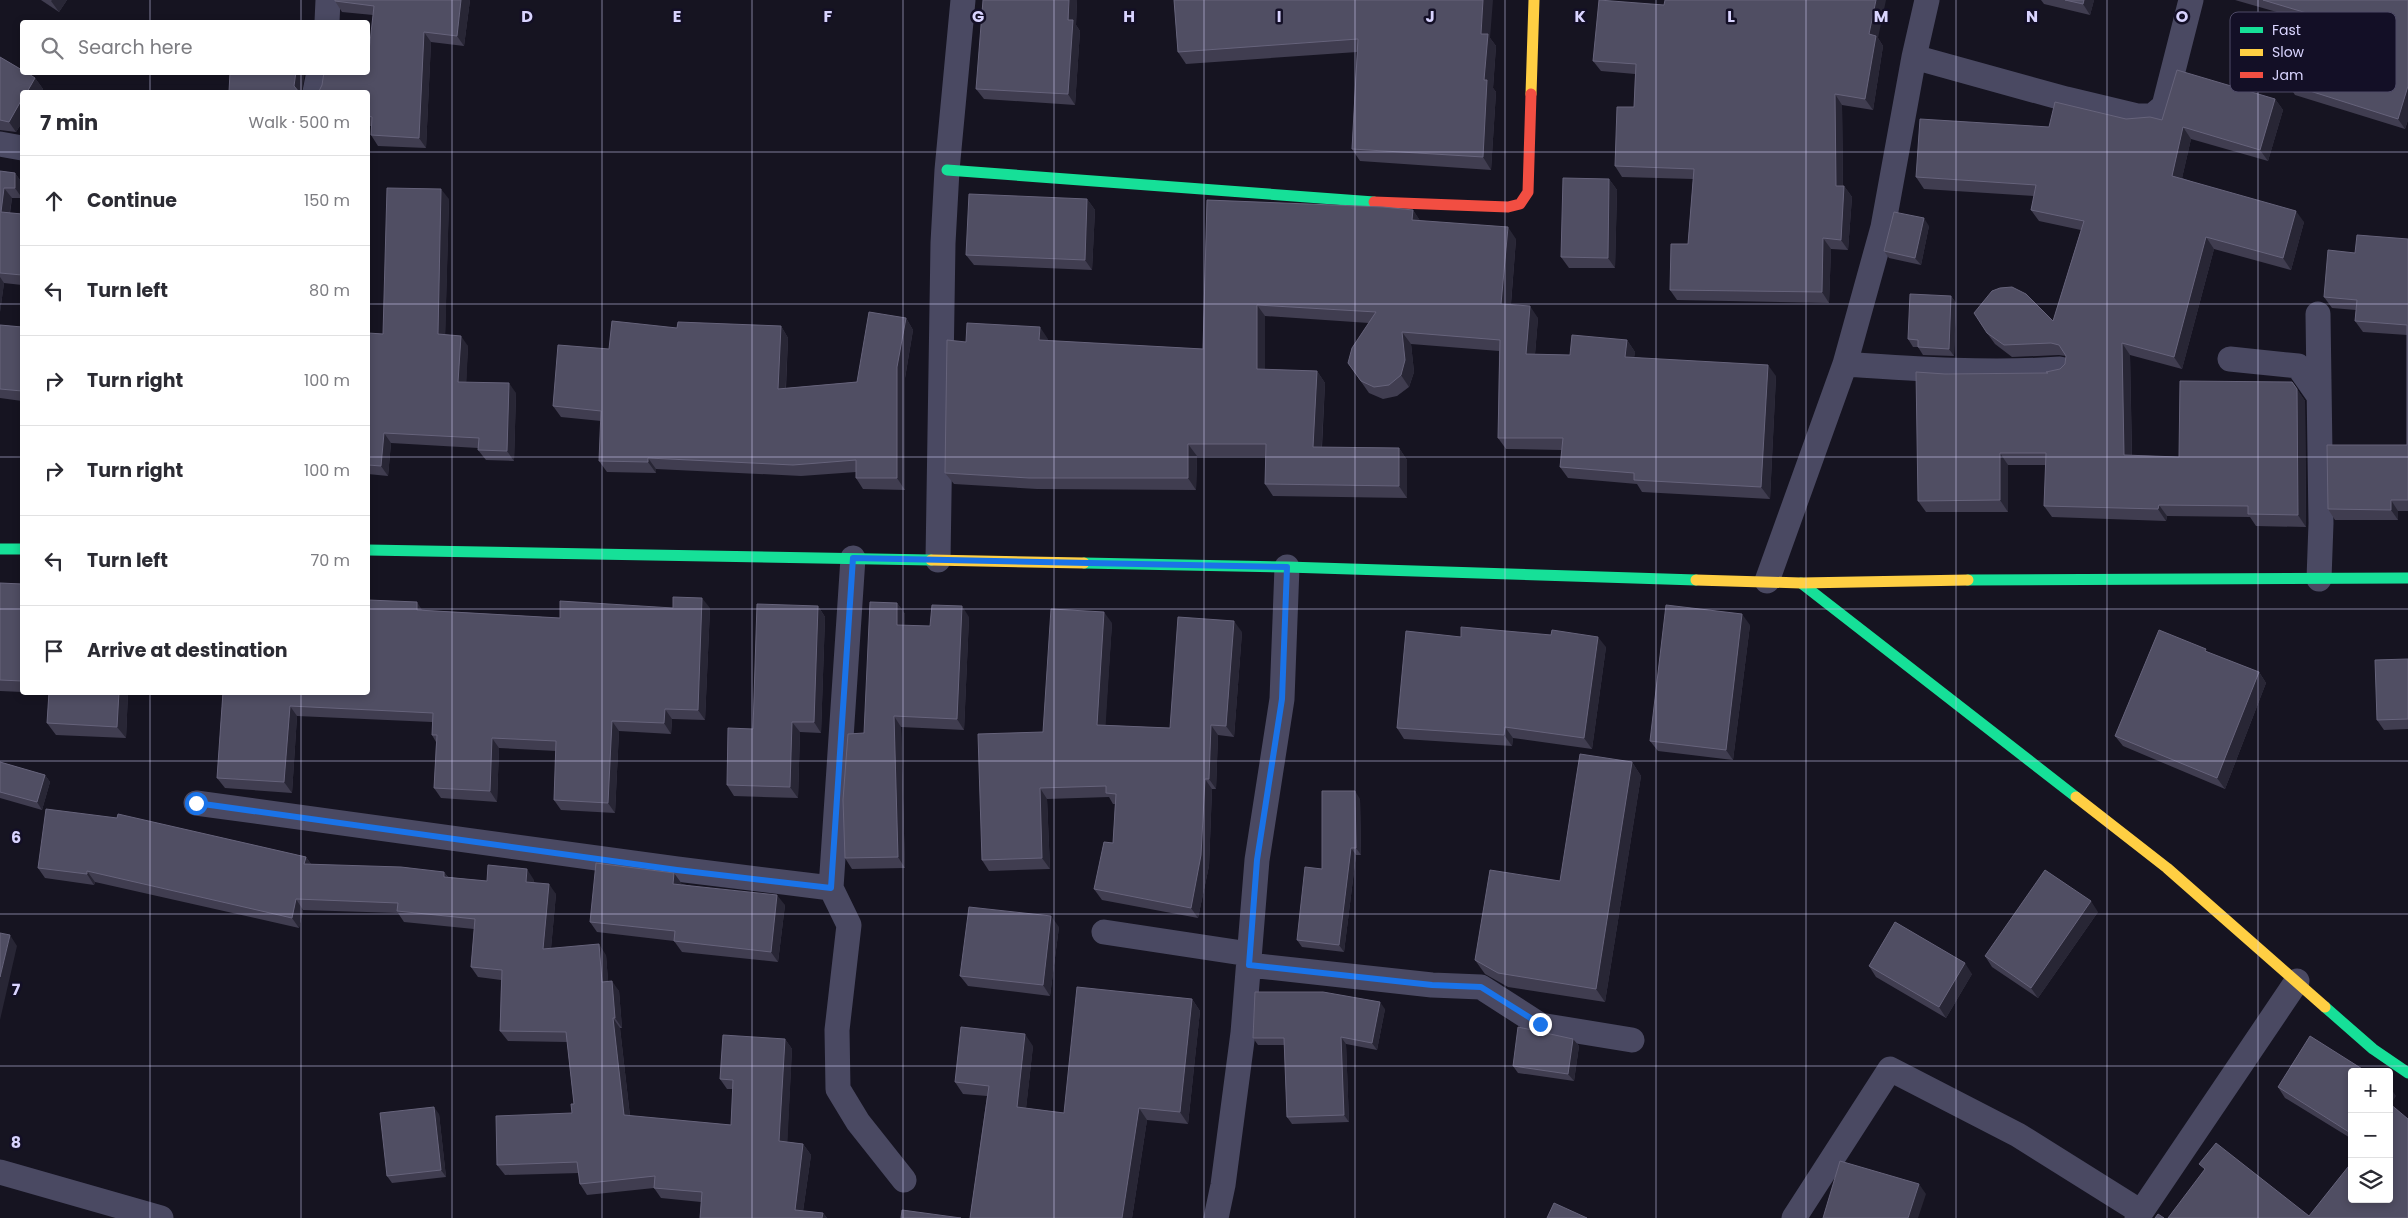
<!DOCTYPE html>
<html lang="en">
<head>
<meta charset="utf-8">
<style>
	:root { --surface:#fff; --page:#f7f7f7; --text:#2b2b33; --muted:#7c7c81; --line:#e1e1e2 }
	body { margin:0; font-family:Poppins,sans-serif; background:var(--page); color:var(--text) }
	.controls { position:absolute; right:15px; bottom:15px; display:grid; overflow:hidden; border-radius:5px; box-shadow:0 2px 8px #0003 }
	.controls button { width:45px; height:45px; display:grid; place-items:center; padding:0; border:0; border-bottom:1px solid var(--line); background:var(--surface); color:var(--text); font:25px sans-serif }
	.stop { position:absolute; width:15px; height:15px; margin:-11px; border:4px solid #1a73e8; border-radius:50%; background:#fff }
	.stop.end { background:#1a73e8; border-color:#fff; box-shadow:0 1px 5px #0008 }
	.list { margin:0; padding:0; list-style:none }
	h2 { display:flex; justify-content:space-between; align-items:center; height:65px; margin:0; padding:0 20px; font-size:21px }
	h2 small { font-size:16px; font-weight:400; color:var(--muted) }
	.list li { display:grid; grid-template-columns:32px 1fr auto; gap:15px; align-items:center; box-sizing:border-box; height:90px; padding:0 20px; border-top:1px solid var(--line) }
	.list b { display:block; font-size:19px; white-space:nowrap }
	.list em { font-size:16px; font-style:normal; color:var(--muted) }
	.icon { flex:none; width:28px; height:28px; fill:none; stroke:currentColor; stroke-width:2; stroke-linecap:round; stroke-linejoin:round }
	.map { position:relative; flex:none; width:2408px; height:1218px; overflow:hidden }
	.search { position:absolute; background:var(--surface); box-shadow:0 2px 8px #0003; left:20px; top:20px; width:350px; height:55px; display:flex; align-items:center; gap:12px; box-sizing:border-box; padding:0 18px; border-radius:5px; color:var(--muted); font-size:19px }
	.panel { position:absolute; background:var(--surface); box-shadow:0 2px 8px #0003; left:20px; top:90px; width:350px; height:605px; border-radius:5px }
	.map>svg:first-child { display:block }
</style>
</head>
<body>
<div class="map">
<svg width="2408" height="1218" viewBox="0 0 2408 1218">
	<rect width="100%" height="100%" fill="#161421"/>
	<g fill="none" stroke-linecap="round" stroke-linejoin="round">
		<path stroke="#4a4962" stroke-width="25" d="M327,22L328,0
			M1914,57L2066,99L2137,116H2152L2164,106L2191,0
			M315,92L319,72
			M0,144L22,148
			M2318,314L2321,523L2319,579
			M2230,359L2298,366L2319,396
			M1845,364C1917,369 1988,374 2060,369
			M853,558L831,888L849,925L837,1030L838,1089L858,1122L904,1180
			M938,560L943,243L947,170L963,0
			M1767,581L1845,364L1883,227L1914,57L1927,0
			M196,803L677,869L831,888
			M1104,932L1249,954
			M1249,965L1432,985L1481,987L1540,1025L1632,1040
			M0,1172L161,1218
			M1216,1218L1223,1185L1243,1033L1257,860L1282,699L1287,567
			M1794,1218L1890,1069L2018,1135L2141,1212
			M2137,1218L2297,981"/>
		<path stroke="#16e098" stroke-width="11" d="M947,170L1374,202
			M0,549H22
			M368,550L931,560
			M1084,563L1287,567L1696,580
			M1968,580L2408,578
			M1801,583L2076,797
			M2325,1007L2373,1049L2408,1073"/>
		<path stroke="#ffcf43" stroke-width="11" d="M1531,94L1534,0
			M931,560L1084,563
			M1696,580L1801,583L1968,580
			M2076,797L2167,868L2325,1007"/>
		<path stroke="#f24e42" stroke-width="11" d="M1374,202L1508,207L1520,204L1528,192L1531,94"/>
	</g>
	<path fill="#403d50" d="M41,0H67L59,12Z
		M335,0H470L464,46L431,42L426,148L378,146L371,135V126H368V72L373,15L342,12L335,1Z
		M1077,0L1076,25L1080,31L1075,105L984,99L976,89Z
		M1174,0L1490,38L1496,46L1493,88L1496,92L1491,170L1360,161L1352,149L1357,52L1186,64L1178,52Z
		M2041,0H2094L2090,15L2044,4Z
		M2235,0H2408V120L2405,129L2295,95L2288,84L2308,21Z
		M1878,38L1883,46L1873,110L1842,105L1843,186H1844L1852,197L1848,250L1831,249L1829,303L1677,300L1670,290L1688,244L1693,179L1622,177L1615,166L1634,107L1635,74L1601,71L1593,61Z
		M0,57L35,78L43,89L16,132L0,130Z
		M2275,99L2283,110L2268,161L2191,139L2182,178L2304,222L2291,270L2214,249L2182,369L2130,355L2132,455L2179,457L2292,382L2305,401L2306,527L2256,526L2250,517L2167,516L2166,521L2052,517L2044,506L2046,465H2008V512H1926L1918,501L1945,374L2047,373L2060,369L2065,364L2066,356L2059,355L2012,357L1995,344L1987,333L2053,321L2081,230L2039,221L2031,210L2034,196L1924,189L1916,177L2049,127L2126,119L2162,120Z
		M0,171L15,173L22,183V198H12L10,213L22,214V285L4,283L0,312Z
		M1609,179L1617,190L1615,268H1569L1561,257Z
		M449,199L445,335L468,346L466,382L516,393L514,461L486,460L478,450V448L391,443L388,476L368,474V333L383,334Z
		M1087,199L1095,210L1092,270L974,265L966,255Z
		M1207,200L1413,210L1420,221L1516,239L1511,304L1538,318L1535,354L1570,355L1627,340L1635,352L1634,357L1776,376L1770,499L1642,492L1637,484L1568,478L1560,467L1562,450L1506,449L1498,438L1499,351L1411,344L1414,372L1409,387L1397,396L1383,399L1369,393L1348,363L1369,323L1265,316V369L1317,371L1325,383L1322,447L1399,448L1407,460V498L1273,496L1265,484L1266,456H1197L1196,490L1037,489L954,484L945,473L966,342L1048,339V341L1203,349Z
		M1929,226L1921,265L1889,258L1884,251Z
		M2408,239V511H2398V520H2335L2328,509L2407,445V335L2363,332L2355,321L2356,310L2332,308L2324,297L2355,253Z
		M1951,296L1956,303L1954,356L1923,355L1918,347H1913L1908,339Z
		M906,318L913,330L905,378V490L863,489L856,478V472L801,476L656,469V473L607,472L599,461L601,421L561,417L553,406L609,349L677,328L781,326L788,338L786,388L857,382Z
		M0,325L22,327V401L0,398Z
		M0,583L22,584V692L0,691Z
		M897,603L905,614V626H930L969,617L964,730L901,727L905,868L852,869L845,858L864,733Z
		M818,606L825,617L821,733L800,732L798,798L734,796L727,785L753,729Z
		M673,608H710L705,720L672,719L671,734L619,731L615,813L561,810L554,800L556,751L499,748L497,802L441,798L434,788L436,742L432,735V722L297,716L292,793L225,788L217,778L223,692H368L423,610L560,618Z
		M1112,623L1105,725L1170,728L1242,632L1234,737L1218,735L1216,789H1212L1209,866L1198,918L1102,900L1094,889L1113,843L1115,804H1113L1109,797L1047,799L1050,869L989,871L982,860L1043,732Z
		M1750,625L1733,760L1658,751L1650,741Z
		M1461,637L1606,647L1592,749L1513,738L1512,746L1404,739L1397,728Z
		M2209,653L2259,672L2266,683L2225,789L2123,746L2115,736Z
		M2408,659V729L2384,730L2377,720Z
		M36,692H128L126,738L56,735L47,723L49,693Z
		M0,762L45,775L50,782L42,810L0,798Z
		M1632,762L1641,776L1605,1002L1508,987L1485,974L1475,960L1560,881Z
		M1360,799L1361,855H1356L1344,952L1302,947L1297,940L1322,869Z
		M306,857L311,864L444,872L448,877L487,881L534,880V882L556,894L551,948L606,955L608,981L619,991L622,1028H620L630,1116L731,1125L733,1089H727L720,1079L785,1039L792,1049L787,1142L803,1144L811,1155L803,1211L823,1213L827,1218H700L701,1202L661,1198L654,1188L587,1195L580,1184L579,1173L505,1175L497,1165L572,1113L574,1104L567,1042L508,1041L500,1031L501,980L478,977L471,967L474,929L404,922L398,913L303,910L299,928L95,882L94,885L45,878L38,868Z
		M682,884L785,905L778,962L682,952L674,941L597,932L590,922Z
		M2098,912L2038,998L1992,967L1985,956Z
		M1059,927L1050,996L968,986L960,976Z
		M1869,966L1972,974L1946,1018L1876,977Z
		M1192,999L1200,1011L1188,1124L1147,1120L1132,1218H970L987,1096L963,1094L955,1082L1033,1046L1026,1108L1064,1113Z
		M1385,1009L1377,1050L1346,1044L1349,1122L1292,1124L1287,1117L1284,1045H1258L1253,1038Z
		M1573,1039L1579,1046L1574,1081L1518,1073L1513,1066Z
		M2352,1072V1139L2285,1098L2278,1087Z
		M439,1114L446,1177L392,1183L387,1176Z"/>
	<path fill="#282635" d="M52,0H67L59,12L51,1Z
		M461,0H470L464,46L457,36Z
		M1069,0H1077L1076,25L1080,31L1075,105L1068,94Z
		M1483,0H1493L1490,38L1496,46L1493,88L1496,92L1491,170L1483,157L1484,80L1481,34Z
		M1876,0H1886L1878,38L1883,46L1873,110L1865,99L1869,34Z
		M2084,0H2094L2090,15L2083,4Z
		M424,32L431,42L426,148L419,138Z
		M296,72H305L302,92H299L294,86Z
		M35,78L43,89L41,92H27Z
		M2408,86V120L2405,129L2398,119Z
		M1835,94L1842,105L1843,196L1836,186Z
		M22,99V122L16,132L9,122Z
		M2275,99L2283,110L2268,161L2260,150Z
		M2183,127L2191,139L2180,187L2172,176Z
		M15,173L22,183V198L15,188Z
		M1609,179L1617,190L1615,268L1608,258Z
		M1844,186L1852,197L1848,250L1841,240Z
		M4,188L12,198L8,222L1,212Z
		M441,189L449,199L445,345L438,334Z
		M1087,199L1095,210L1092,270L1085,260Z
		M1413,210L1421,222L1412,220Z
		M2296,211L2304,222L2291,270L2283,258Z
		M1924,218L1929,226L1921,265L1915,258Z
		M1508,227L1516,239L1510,315L1501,304Z
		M2206,237L2214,249L2182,369L2174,357Z
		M1823,238L1831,249L1829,303L1822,292Z
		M0,277L4,283L0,312Z
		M1951,296L1956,303L1954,356L1949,349Z
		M1257,305L1265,316V380L1257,369Z
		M1530,306L1538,318L1534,366L1526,354Z
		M906,318L913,330L905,378V490L897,478V367Z
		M781,326L788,338L785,400L778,389Z
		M1040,327L1048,339L1047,352L1039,340Z
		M1402,332L1411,344L1414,372L1409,387L1401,375Z
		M461,336L468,346L466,392L458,382Z
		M1627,340L1635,352L1633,368L1625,357Z
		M2122,343L2130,355L2132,466L2124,455Z
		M1768,365L1776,376L1770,499L1761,487Z
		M1317,371L1325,383L1321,458L1313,447Z
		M509,383L516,393L514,461L507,451Z
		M2297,389L2305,401L2306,527L2298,515Z
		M384,433L391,443L388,476L381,466Z
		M1188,444L1197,456L1196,490L1188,478Z
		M1399,448L1407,460V498L1399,486Z
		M2000,453L2008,465V512L2000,500Z
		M648,458L656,469V473L648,462Z
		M2391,500L2398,511V520L2391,510Z
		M2159,505L2167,516L2166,521L2158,509Z
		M702,598L710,608L705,720L698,710Z
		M417,602L424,613L417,610Z
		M897,603L905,614V636L897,625Z
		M818,606L825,617L821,733L814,722Z
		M962,606L969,617L964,730L957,719Z
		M1104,612L1112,623L1105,735L1097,725Z
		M1742,614L1750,625L1733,760L1726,750Z
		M1234,621L1242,632L1234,737L1226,726Z
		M1598,637L1606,647L1592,749L1584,738Z
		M2259,672L2266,683L2225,789L2217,778Z
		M119,692H128L126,738L117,727Z
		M290,706L297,716L292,793L284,782Z
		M665,709L672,719L671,734L664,723Z
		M894,716L901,727L905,868L898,857Z
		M612,721L619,731L615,813L608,803Z
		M792,722L800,732L798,798L790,787Z
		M1211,725L1218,735L1216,789L1209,779Z
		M1505,727L1513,738L1512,746L1504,735Z
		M492,738L499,748L497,802L490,791Z
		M1632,762L1641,776L1605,1002L1596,989Z
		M45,775L50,782L42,810L37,802Z
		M1205,779L1212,789L1209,866L1198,918L1191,908Z
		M1040,788L1047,799L1050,869L1042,858Z
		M1355,791L1360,799L1361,855L1356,848Z
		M1351,848L1356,855L1344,952L1339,945Z
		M306,857L313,867L304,864Z
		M527,869L534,880L533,892L526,882Z
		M87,871L95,882L94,885L87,874Z
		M444,872L451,882L444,877Z
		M674,873L682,884L681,894L673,884Z
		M549,884L556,894L550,959L543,949Z
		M777,895L785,905L778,962L771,952Z
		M296,899L303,910L299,928L292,918Z
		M2091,901L2098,912L2038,998L2031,988Z
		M1051,916L1059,927L1050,996L1043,985Z
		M10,935L17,946L0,1020V977Z
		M599,944L606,955L609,992L602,982Z
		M1965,963L1972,974L1946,1018L1939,1007Z
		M612,981L619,991L622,1028L615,1018Z
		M1192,999L1200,1011L1188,1124L1180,1112Z
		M1380,1002L1385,1009L1377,1050L1372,1043Z
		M613,1018L620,1028L631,1126L624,1115Z
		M1025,1034L1033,1046L1025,1118L1017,1107Z
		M1341,1037L1346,1044L1349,1122L1344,1115Z
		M785,1039L792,1049L787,1151L779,1141Z
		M1573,1039L1579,1046L1574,1081L1568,1074Z
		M2389,1086L2396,1096L2389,1107Z
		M434,1107L439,1114L446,1177L441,1170Z
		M1139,1108L1147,1120L1132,1218H1122Z
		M803,1144L811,1155L802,1218L795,1210Z
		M1919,1184L1926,1194L1918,1218H1908Z
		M823,1213L827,1218H822Z"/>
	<path fill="#504e63" stroke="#66637b" d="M335,0H461L457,36L424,32L419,138L371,135L372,117L368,116V92H316L319,91L322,85L324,72H368V60L374,6L335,1Z
		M983,0H1069L1068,20H1073L1068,94L976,89Z
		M1174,0H1483L1481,34H1488L1484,80H1487L1483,157L1352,149L1358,39L1178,52Z
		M1599,0L1664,5L1665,0H1876L1869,34L1876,36L1865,99L1835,94L1836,186H1844L1841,240L1823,238L1822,292L1670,290L1671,244H1688L1694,169L1615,166L1617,107H1634L1636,64L1593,61Z
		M2065,0H2084L2083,4Z
		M2263,0H2408V86L2398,119L2288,84L2310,14Z
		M0,57L22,70V72H26L35,78L27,92H22V99L9,122L0,120Z
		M2177,70L2275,99L2260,150L2183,127L2172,176L2296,211L2283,258L2206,237L2174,357L2122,343L2124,455L2179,457L2180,381L2292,382L2297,389L2298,515L2248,514V506L2159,505L2158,509L2044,506L2046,453H2000V500L1918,501L1916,372L1945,374L2048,373L2046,372L2060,369L2065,364L2066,356L2059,345L2051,343L2004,345L1987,333L1974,313L1992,291L2000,288L2012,287L2026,294L2053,321L2084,221L2031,210L2036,185L1916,177L1920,119L2049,127L2055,102L2126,119L2150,117L2162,120Z
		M230,72H296L294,86L299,92H229Z
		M0,171L15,173V188H4L1,212L22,214V275L0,273Z
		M1563,178L1609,179L1608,258L1561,257Z
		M387,188L441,189L438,334L461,336L458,382L509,383L507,451L478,450L479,438L384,433L381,466L368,465V333L383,334Z
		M969,194L1087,199L1085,260L966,255Z
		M1207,200L1383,207L1413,210L1412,220L1508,227L1501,304L1530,306L1526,354L1570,355L1572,335L1627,340L1625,357L1768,365L1761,487L1634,480V473L1560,467L1563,438H1498L1500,340L1402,332L1405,360L1401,375L1389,385L1374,387L1361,381L1348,363L1352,348L1376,312L1257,305V369L1317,371L1313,447L1399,448V486L1265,484L1266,444H1188V478H1029L945,473L947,340L966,342L967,323L1040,327L1039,340L1203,349Z
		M1894,212L1924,218L1915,258L1884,251Z
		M2357,235L2408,239V500H2391V510L2328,509L2327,445H2407V325L2355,321L2357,300L2324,297L2328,250L2355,253Z
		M1910,294L1951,296L1949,349L1918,347V340L1908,339Z
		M869,312L906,318L897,367V478H856V460L793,465L648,458V462L599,461L601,411L553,406L558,345L609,349L612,321L677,328L678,322L781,326L778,389L857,382Z
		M0,325L22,327V391L0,389Z
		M0,583L22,584V681L0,680Z
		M673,597L702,598L698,710L665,709L664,723L612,721L608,803L554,800L556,741L492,738L490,791L434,788L437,735H432L433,713L290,706L284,782L217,778L223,692H368V600L417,602V610L560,618V601L673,608Z
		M870,602L897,603V625L930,626L932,605L962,606L957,719L894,716L898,857L845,858L843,800L848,734L864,733Z
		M757,604L818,606L814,722H792L790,787L727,785L728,728L753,729Z
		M1666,605L1742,614L1726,750L1650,741Z
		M1051,609L1104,612L1097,725L1170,728L1178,617L1234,621L1226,726L1211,725L1209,779H1205L1201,855L1191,908L1094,889L1104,842L1113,843L1116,794L1106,793V786L1040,788L1042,858L982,860L978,734L1043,732Z
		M1461,627L1551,635L1552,630L1598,637L1584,738L1505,727L1504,735L1397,728L1406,631L1461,637Z
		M2159,630L2206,649L2205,651L2259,672L2217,778L2115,736Z
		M2408,659V719L2377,720L2375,660Z
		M49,692H119L117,727L47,723Z
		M1580,754L1632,762L1596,989L1498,973L1475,960L1490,870L1560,881Z
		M0,762L45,775L37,802L0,792Z
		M1322,791H1355L1356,848H1351L1339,945L1297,940L1305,867L1322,869Z
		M46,809L117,818L118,814L306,857L304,864L401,867L444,872V877L487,881L488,865L527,869L526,882L549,884L543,949L599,944L602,982L612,981L615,1018H613L624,1115L731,1125L733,1080L720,1079L723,1035L785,1039L779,1141L803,1144L795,1210L823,1213L822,1218H700L702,1192L654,1188L655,1176L580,1184L577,1162L497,1165L496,1116L572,1113L571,1104H574L566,1032L500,1031L502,970L471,967L475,919L397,911L398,903L296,899L292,918L87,871V874L38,868Z
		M596,863L674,873L673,884L777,895L771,952L674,941L675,931L590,922Z
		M2045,870L2091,901L2031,988L1985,956Z
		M969,907L1051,916L1043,985L960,976Z
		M1895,922L1965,963L1939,1007L1869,966Z
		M0,933L10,935L0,977Z
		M1077,987L1192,999L1180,1112L1139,1108L1122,1218H970L989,1086L955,1082L961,1027L1025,1034L1017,1107L1064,1113Z
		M1255,992H1323L1380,1002L1372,1043L1341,1037L1344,1115L1287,1117L1284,1038H1253Z
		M1518,1027L1573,1039L1568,1074L1513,1066Z
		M2310,1036L2367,1072H2352V1134L2278,1087Z
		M2389,1103L2408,1119V1218H2168L2205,1169L2199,1164L2216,1143L2309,1216L2352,1162V1199H2389Z
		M434,1107L441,1170L387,1176L380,1113Z
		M1840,1161L1919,1184L1908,1218H1823Z
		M1554,1203L1587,1218H1547Z
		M902,1210L961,1218H901Z
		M2158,1214L2164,1218H2155Z"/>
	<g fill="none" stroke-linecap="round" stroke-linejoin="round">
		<path stroke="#1a73e8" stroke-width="6" d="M196,803L677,870L831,888L853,558L1287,567L1282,699L1257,860L1249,965L1432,985L1481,987L1540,1024"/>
	</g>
	<path fill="none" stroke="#d9d4ff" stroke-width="1" stroke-opacity="0.55" d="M150,0V22M301,0V22M452,0V1218M602,0V1218M752,0V1218M903,0V1218M1054,0V1218M1204,0V1218M1355,0V1218M1505,0V1218M1656,0V1218M1806,0V1218M1956,0V1218M2107,0V1218M2258,0V1218M150,72V92M301,72V92M0,152H22M368,152H2408M0,304H22M368,304H2408M0,457H22M368,457H2408M0,609H22M368,609H2408M150,692V1218M301,692V1218M0,761H2408M0,914H2408M0,1066H2408"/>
	<rect x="2230" y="12" width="166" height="80" rx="8" fill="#130f26" stroke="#4e4a67" stroke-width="1"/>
	<rect x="2240" y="27" width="23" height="6" fill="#16e098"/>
	<rect x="2240" y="49" width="23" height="7" fill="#ffcf43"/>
	<rect x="2240" y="72" width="23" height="6" fill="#f24e42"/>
	<g font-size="14" fill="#d9d4ff">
		<text x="2272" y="35">Fast</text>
		<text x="2272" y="57">Slow</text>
		<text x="2272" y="80">Jam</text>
	</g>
	<g font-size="16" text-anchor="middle" font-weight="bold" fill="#d9d4ff" stroke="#130f26" stroke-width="5" stroke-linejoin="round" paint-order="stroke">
		<text x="527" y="22">D</text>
		<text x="677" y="22">E</text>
		<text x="828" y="22">F</text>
		<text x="978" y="22">G</text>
		<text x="1129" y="22">H</text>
		<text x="1279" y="22">I</text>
		<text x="1430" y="22">J</text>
		<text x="1580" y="22">K</text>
		<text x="1731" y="22">L</text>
		<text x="1881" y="22">M</text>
		<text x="2032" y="22">N</text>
		<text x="2182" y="22">O</text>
		<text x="16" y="843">6</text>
		<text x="16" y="995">7</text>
		<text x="16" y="1148">8</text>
	</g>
</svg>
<div class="controls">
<button>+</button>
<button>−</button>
<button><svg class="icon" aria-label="layers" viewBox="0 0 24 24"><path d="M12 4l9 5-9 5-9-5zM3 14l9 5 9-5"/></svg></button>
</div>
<div class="stop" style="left:196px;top:803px"></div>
<div class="stop end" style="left:1540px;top:1024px"></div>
<div class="search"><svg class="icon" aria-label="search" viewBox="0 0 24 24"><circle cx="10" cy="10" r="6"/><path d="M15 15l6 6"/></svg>Search here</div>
<section class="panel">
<h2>7 min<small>Walk · 500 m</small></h2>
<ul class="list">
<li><svg class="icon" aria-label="ahead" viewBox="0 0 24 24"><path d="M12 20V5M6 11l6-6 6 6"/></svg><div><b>Continue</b></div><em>150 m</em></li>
<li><svg class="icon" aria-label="left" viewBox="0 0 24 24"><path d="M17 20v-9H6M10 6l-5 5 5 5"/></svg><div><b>Turn left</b></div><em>80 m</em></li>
<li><svg class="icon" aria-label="right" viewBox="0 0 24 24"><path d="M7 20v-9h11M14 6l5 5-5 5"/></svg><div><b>Turn right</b></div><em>100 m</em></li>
<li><svg class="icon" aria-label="right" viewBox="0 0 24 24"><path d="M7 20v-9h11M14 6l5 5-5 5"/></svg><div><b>Turn right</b></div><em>100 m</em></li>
<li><svg class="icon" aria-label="left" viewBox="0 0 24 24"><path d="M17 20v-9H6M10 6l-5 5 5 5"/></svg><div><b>Turn left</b></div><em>70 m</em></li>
<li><svg class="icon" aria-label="arrive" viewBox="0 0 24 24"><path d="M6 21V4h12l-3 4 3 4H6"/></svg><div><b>Arrive at destination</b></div></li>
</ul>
</section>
</div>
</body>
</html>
